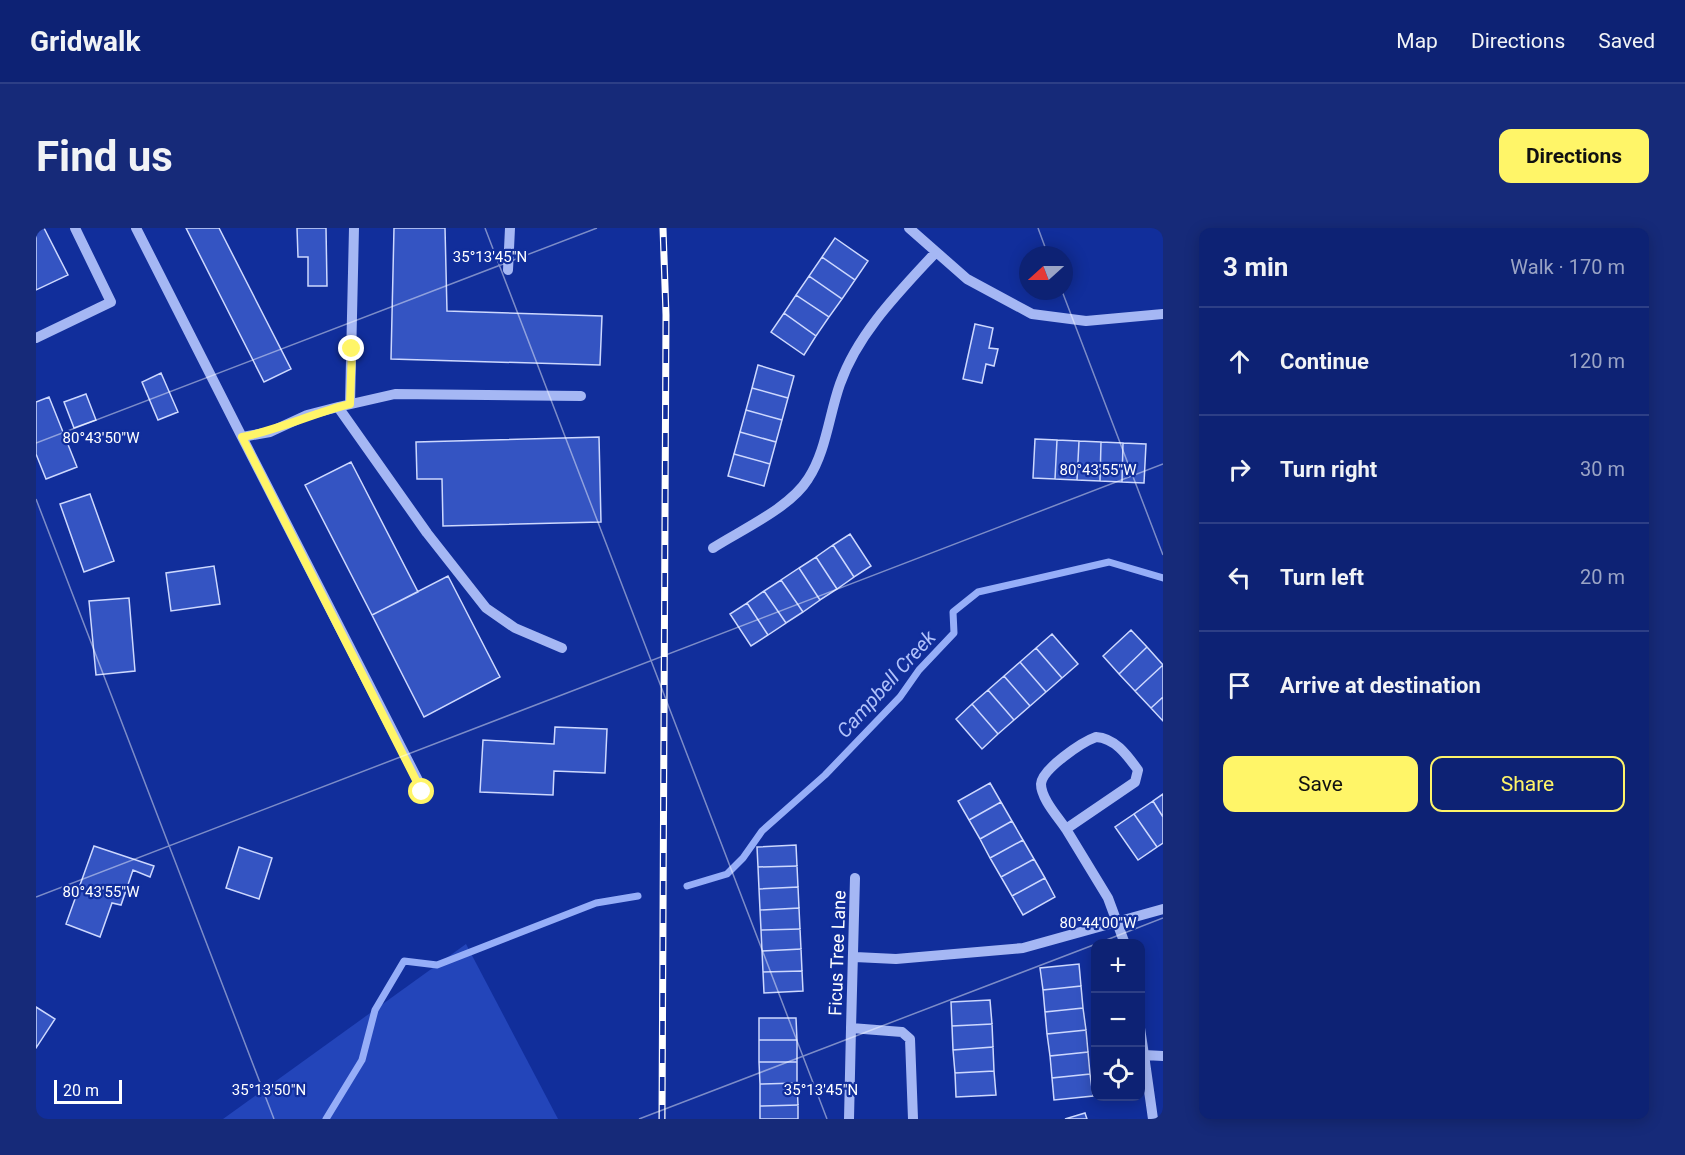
<!DOCTYPE html>
<html lang="en">
<head>
<meta charset="utf-8">
<style>
	:root { --surface:#0d2274; --page:#162a79; --text:#f1f3f6; --muted:#9aa4c5; --line:#2d3f86; --accent:#fff568 }
	body { margin:0; font-family:Roboto,sans-serif; background:var(--page); color:var(--text) }
	.controls { position:absolute; right:18px; bottom:18px; display:grid; overflow:hidden; border-radius:12px; box-shadow:0 3px 15px #0003 }
	.controls button { width:54px; height:54px; display:grid; place-items:center; padding:0; border:0; border-bottom:2px solid var(--line); background:var(--surface); color:var(--text); font:30px sans-serif }
	.compass { position:absolute; left:983px; top:18px; width:54px; height:54px; border-radius:50%; background:var(--surface); box-shadow:0 3px 15px #0003; rotate:249deg }
	.scale { position:absolute; left:18px; bottom:15px; width:68px; box-sizing:border-box; padding-left:6px; border:3px solid #fff; border-top:0; font-size:16px; line-height:21px; white-space:nowrap; color:#fff; -webkit-text-stroke:4px #112e9b; paint-order:stroke }
	.stop { position:absolute; width:18px; height:18px; margin:-14px; border:4px solid #fff568; border-radius:50%; background:#fff }
	.stop.end { background:#fff568; border-color:#fff; box-shadow:0 2px 6px #0008 }
	.list { margin:0; padding:0; list-style:none }
	h2 { display:flex; justify-content:space-between; align-items:center; height:78px; margin:0; padding:0 24px; font-size:26px }
	h2 small { font-size:20px; font-weight:400; color:var(--muted) }
	.list li { display:grid; grid-template-columns:39px 1fr auto; gap:18px; align-items:center; box-sizing:border-box; height:108px; padding:0 24px; border-top:2px solid var(--line) }
	.list b { display:block; font-size:22px; white-space:nowrap }
	.list em { font-size:20px; font-style:normal; color:var(--muted) }
	.actions { display:flex; gap:12px; padding:18px 24px }
	.actions a { flex:1; padding:14px 0; border:2px solid var(--accent); border-radius:12px; text-align:center; font-size:21px; color:var(--accent) }
	.actions .main { background:var(--accent); color:#111 }
	.icon { flex:none; width:33px; height:33px; fill:none; stroke:currentColor; stroke-width:2; stroke-linecap:round; stroke-linejoin:round }
	.map { position:relative; flex:none; width:1127px; height:891px; overflow:hidden; border-radius:12px }
	header { display:flex; align-items:center; gap:36px; box-sizing:border-box; height:84px; padding:0 30px; background:var(--surface); border-bottom:2px solid var(--line) }
	header strong { font-size:28px }
	nav { display:flex; gap:33px; margin-inline-start:auto; font-size:21px }
	.intro { display:flex; align-items:center; justify-content:space-between; box-sizing:border-box; height:144px; padding:0 36px }
	h1 { margin:0; font-size:42px }
	.button { padding:15px 27px; border-radius:12px; background:var(--accent); color:#111; font-size:21px; font-weight:700 }
	main { display:flex; gap:36px; padding:0 36px }
	aside { flex:1; background:var(--surface); border-radius:12px; box-shadow:0 3px 15px #0003 }
	.map>svg:first-child { display:block }
</style>
</head>
<body>
<header>
<strong>Gridwalk</strong>
<nav><a>Map</a><a>Directions</a><a>Saved</a></nav>
</header>
<div class="intro"><h1>Find us</h1><a class="button">Directions</a></div>
<main>
<div class="map">
<svg width="1127" height="891" viewBox="0 0 1127 891">
	<rect width="100%" height="100%" fill="#112e9b"/>
	<path fill="#2345ba" d="M430,716L522,891H187Z"/>
	<g fill="none" stroke-linecap="round" stroke-linejoin="round">
		<path stroke="#96aef8" stroke-width="7" d="M651,658L691,646L707,630L726,603L789,547L864,469L883,442L918,405L917,384L942,364L1073,334L1127,350
			M290,891L326,832L339,782L368,733L401,737L560,675L602,668"/>
	</g>
	<path fill="#3454c2" stroke="#cdd8fe" stroke-width="1.5" d="M0,0H8L32,47L0,62Z
		M150,0H183L255,141L228,154Z
		M261,0H290L291,58H272V29H262Z
		M358,0H409L411,83L566,88L564,137L355,131Z
		M799,10L832,33L819,52L786,29Z
		M786,29L819,52L806,71L773,48Z
		M773,48L806,71L793,89L760,67Z
		M760,67L793,89L780,108L748,85Z
		M748,85L780,108L768,127L735,104Z
		M939,96L957,100L953,120L962,121L958,138L950,136L946,155L927,151Z
		M722,137L758,148L752,170L716,160Z
		M125,145L142,184L122,192L106,154Z
		M716,160L752,170L746,192L710,182Z
		M50,166L60,192L38,200L28,174Z
		M13,169L41,239L10,251L0,226V174Z
		M710,182L746,192L740,214L704,204Z
		M704,204L740,214L734,236L698,226Z
		M563,209L565,294L407,298L406,251H381L380,214Z
		M999,211L1021,212L1019,251L997,250Z
		M1021,212L1043,213L1041,252L1019,251Z
		M1043,213L1065,214L1064,253L1041,252Z
		M1065,214L1087,215L1086,254L1064,253Z
		M1087,215L1110,216L1108,255L1086,254Z
		M698,226L734,236L728,258L692,248Z
		M315,234L382,364L336,387L269,257Z
		M54,266L78,333L48,344L24,276Z
		M814,306L835,338L818,349L797,317Z
		M797,317L818,349L801,361L780,329Z
		M780,329L801,361L784,372L763,340Z
		M178,338L184,376L135,383L130,345Z
		M763,340L784,372L767,384L745,352Z
		M412,348L464,449L388,489L336,387Z
		M745,352L767,384L750,395L728,363Z
		M728,363L750,395L732,407L711,375Z
		M93,370L99,443L60,447L53,373Z
		M711,375L732,407L715,418L694,386Z
		M1095,402L1111,419L1083,446L1067,428Z
		M1016,406L1042,436L1026,450L1000,420Z
		M1111,419L1127,437L1099,463L1083,446Z
		M1000,420L1026,450L1010,464L984,434Z
		M984,434L1010,464L994,478L968,448Z
		M1127,437V469L1115,480L1099,463Z
		M968,448L994,478L978,492L952,462Z
		M952,462L978,492L962,506L936,476Z
		M1127,469V493L1115,480Z
		M936,476L962,506L946,521L920,491Z
		M519,499L571,501L569,545L518,543L517,567L444,564L447,512L518,516Z
		M954,555L965,574L933,592L922,573Z
		M1127,566V589L1117,573Z
		M1117,573L1127,589V615L1121,619L1098,586Z
		M965,574L976,593L944,611L933,592Z
		M1098,586L1121,619L1102,632L1079,599Z
		M976,593L987,612L954,630L944,611Z
		M987,612L998,631L965,649L954,630Z
		M760,617L761,638L722,639L721,619Z
		M58,618L118,638L114,649L97,642L85,677L76,675L64,709L30,696Z
		M203,619L236,630L223,671L190,660Z
		M998,631L1009,650L976,668L965,649Z
		M761,638L762,659L723,661L722,639Z
		M1009,650L1019,669L987,687L976,668Z
		M762,659L763,680L724,682L723,661Z
		M763,680L764,701L725,702L724,682Z
		M764,701L765,721L726,723L725,702Z
		M765,721L766,743L727,744L726,723Z
		M1043,736L1045,758L1007,762L1004,740Z
		M766,743L767,763L728,765L727,744Z
		M1045,758L1047,780L1009,784L1007,762Z
		M954,772L956,796L916,798L915,774Z
		M0,779L19,791L0,820Z
		M1047,780L1050,802L1011,806L1009,784Z
		M723,790H760L761,812H723Z
		M956,796L957,819L917,822L916,798Z
		M1050,802L1052,824L1014,828L1011,806Z
		M723,812H761V834H723Z
		M957,819L958,843L919,845L917,822Z
		M1052,824L1054,846L1016,850L1014,828Z
		M723,834H761V855L724,856Z
		M958,843L960,867L920,869L919,845Z
		M1054,846L1057,868L1018,872L1016,850Z
		M761,855L762,877L724,878V856Z
		M762,877V891H724V878Z
		M1049,885L1051,891H1029Z"/>
	<g fill="none" stroke-linecap="round" stroke-linejoin="round">
		<path stroke="#a5b7f4" stroke-width="10" d="M100,0L206,209L234,204L271,187L302,179L359,166L545,168
			M873,0L931,51L996,86L1050,93L1127,86
			M472,42L474,0
			M0,110L75,74L39,0
			M314,176L318,0
			M302,179L391,305L450,380L479,400L526,420
			M206,209L389,566
			M677,320C705,302 754,280 772,251C790,224 793,187 804,156C822,105 863,64 900,24
			M1060,509C1079,510 1091,527 1102,542L1099,554L1030,601C1023,590 1005,571 1005,556C1006,541 1046,514 1060,509Z
			M1030,601L1072,670L1089,716
			M819,729L860,731L987,720L1127,681
			M815,800L819,650
			M1104,800L1108,827
			M813,891L815,800L866,804L874,811L877,891
			M1117,891L1108,827L1127,828"/>
		<g stroke="#fff" stroke-width="7">
			<path id="rail" d="M626,891L630,87L627,0"/>
		</g>
		<use href="#rail" stroke="#112e9b" stroke-width="4.5" stroke-dasharray="14" stroke-linecap="butt"/>
	</g>
	<g fill="none" stroke-linecap="round" stroke-linejoin="round">
		<path stroke="#fff568" stroke-width="8" d="M316,121L314,176C277,185 243,202 206,209L386,564"/>
	</g>
	<path fill="none" stroke="#fff" stroke-width="1.5" stroke-opacity="0.45" d="M449,0L791,891M1002,0L1012,27M1026,63L1127,327M0,215L561,0M0,271L238,891M0,669L1127,236M1060,716L1127,690M603,891L1060,716"/>
	<g text-anchor="middle" dominant-baseline="central" stroke-width="4.5" stroke-linejoin="round" paint-order="stroke">
		<g font-size="18" fill="#fff" stroke="#112e9b">
			<text transform="translate(801 725) rotate(-88)">Ficus Tree Lane</text>
		</g>
		<g font-size="20" font-style="italic" fill="#b1c2fb" stroke="#112e9b">
			<text transform="translate(850 456) rotate(-48)">Campbell Creek</text>
		</g>
	</g>
	<g font-size="15" text-anchor="middle" fill="#fff" stroke="#112e9b" stroke-width="4.5" stroke-linejoin="round" paint-order="stroke">
		<text x="454" y="34">35°13'45"N</text>
		<text x="65" y="215">80°43'50"W</text>
		<text x="1062" y="247">80°43'55"W</text>
		<text x="65" y="669">80°43'55"W</text>
		<text x="1062" y="700">80°44'00"W</text>
		<text x="233" y="867">35°13'50"N</text>
		<text x="785" y="867">35°13'45"N</text>
	</g>
</svg>
<div class="controls">
<button>+</button>
<button>−</button>
<button><svg class="icon" aria-label="locate" viewBox="0 0 24 24"><circle cx="12" cy="12" r="6"/><path d="M12 2v4M12 18v4M2 12h4M18 12h4"/></svg></button>
</div>
<svg class="compass" viewBox="-18 -18 36 36"><path d="M0-13l5 13h-10z" fill="#e53935"/><path d="M0 13l5-13h-10z" fill="#9aa4c5"/></svg>
<div class="scale">20 m</div>
<div class="stop" style="left:386px;top:564px"></div>
<div class="stop end" style="left:316px;top:121px"></div>
</div>
<aside>
<h2>3 min<small>Walk · 170 m</small></h2>
<ul class="list">
<li><svg class="icon" aria-label="ahead" viewBox="0 0 24 24"><path d="M12 20V5M6 11l6-6 6 6"/></svg><div><b>Continue</b></div><em>120 m</em></li>
<li><svg class="icon" aria-label="right" viewBox="0 0 24 24"><path d="M7 20v-9h11M14 6l5 5-5 5"/></svg><div><b>Turn right</b></div><em>30 m</em></li>
<li><svg class="icon" aria-label="left" viewBox="0 0 24 24"><path d="M17 20v-9H6M10 6l-5 5 5 5"/></svg><div><b>Turn left</b></div><em>20 m</em></li>
<li><svg class="icon" aria-label="arrive" viewBox="0 0 24 24"><path d="M6 21V4h12l-3 4 3 4H6"/></svg><div><b>Arrive at destination</b></div></li>
</ul>
<div class="actions"><a class="main">Save</a><a>Share</a></div>
</aside>
</main>
</body>
</html>
